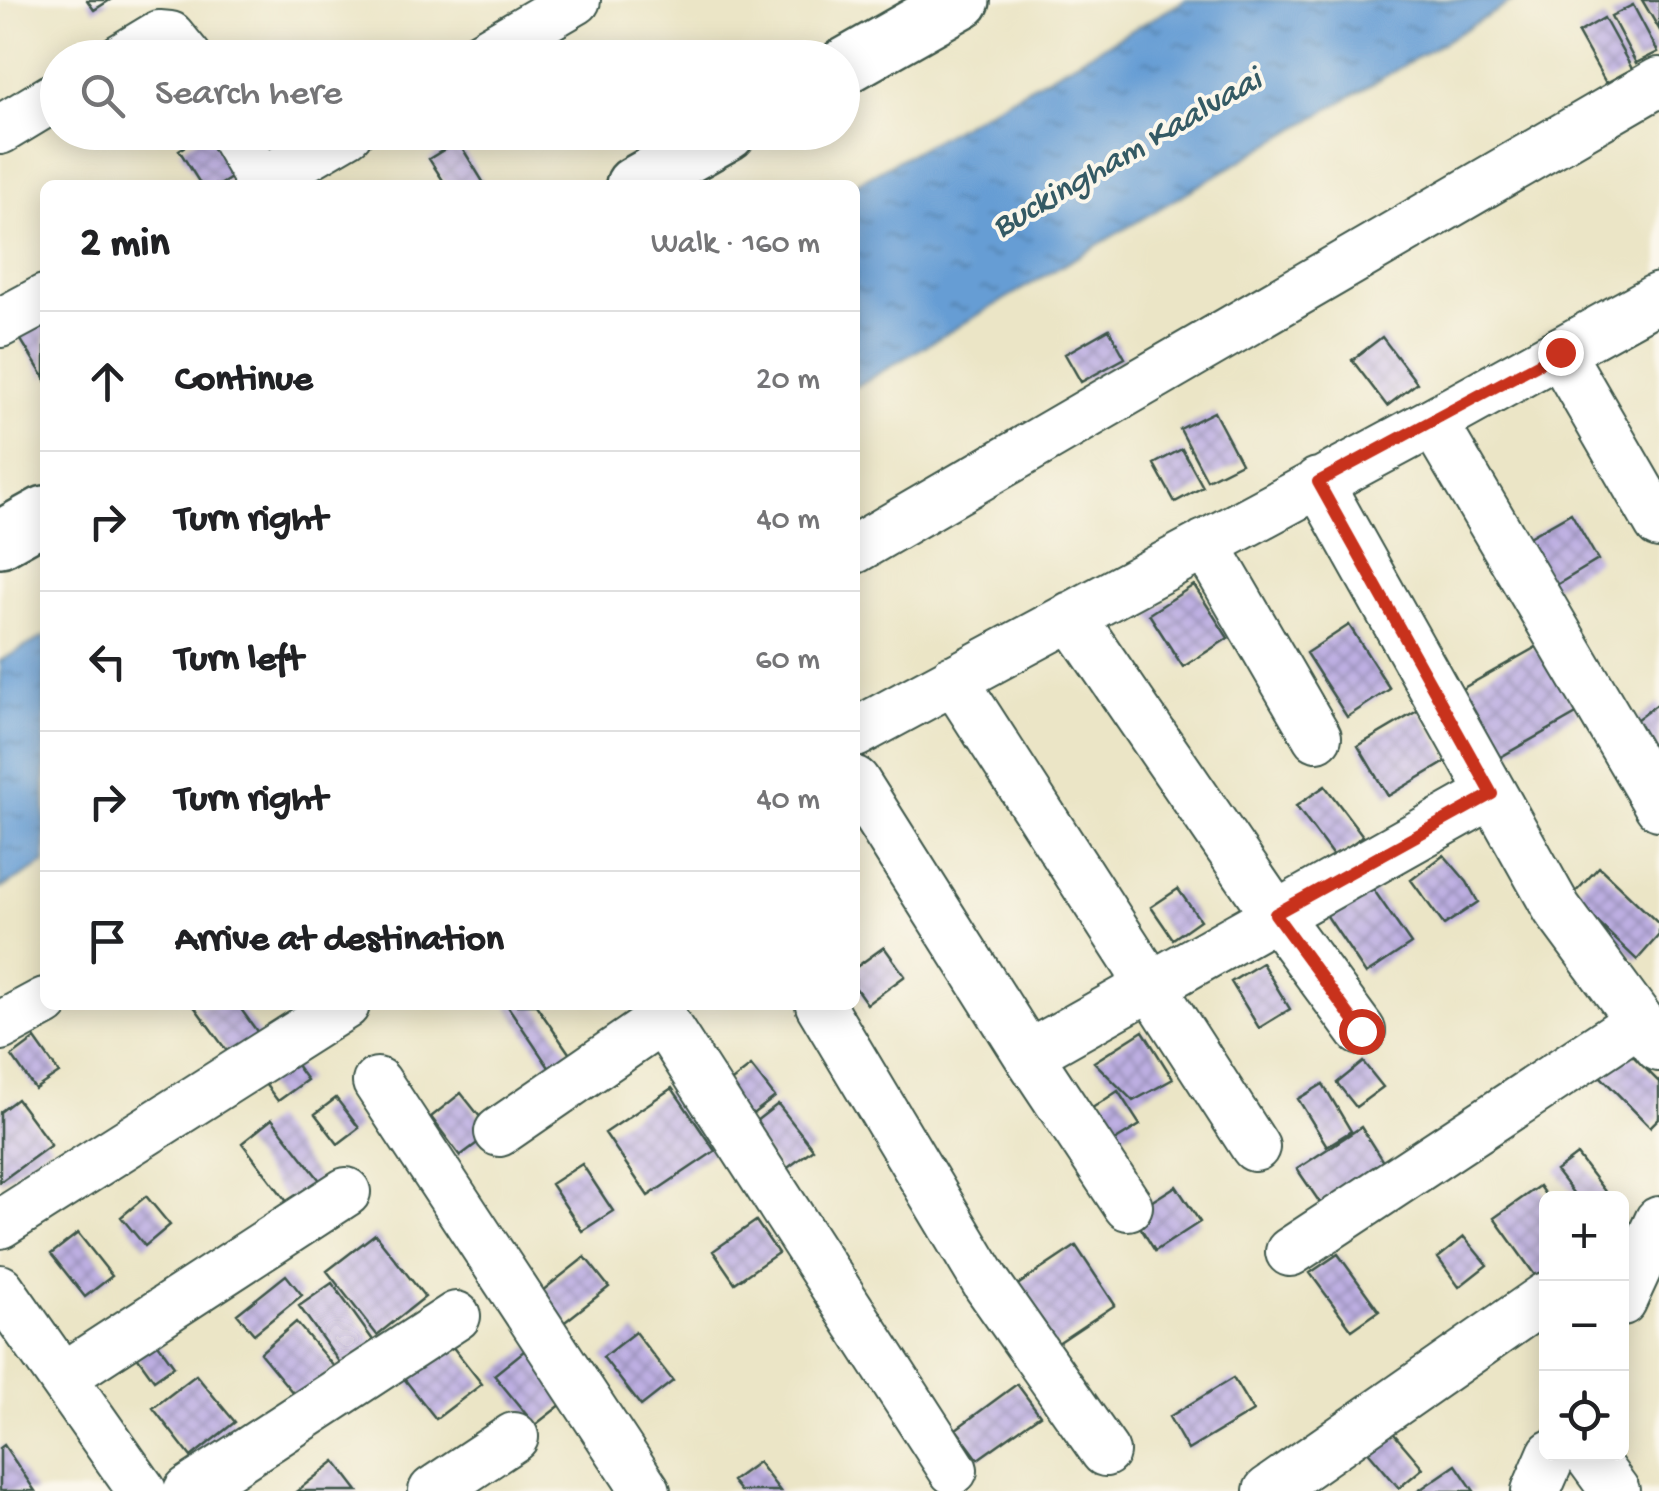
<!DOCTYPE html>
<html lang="en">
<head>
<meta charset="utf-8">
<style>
	:root { --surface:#fff; --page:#f2f2f2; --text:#202124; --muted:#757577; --line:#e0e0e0 }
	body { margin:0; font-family:"Gochi Hand",sans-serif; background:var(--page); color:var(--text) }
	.controls { position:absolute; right:30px; bottom:30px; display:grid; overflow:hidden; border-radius:15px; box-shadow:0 5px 25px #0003 }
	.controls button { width:90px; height:90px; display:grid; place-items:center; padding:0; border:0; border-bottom:2px solid var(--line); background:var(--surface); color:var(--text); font:50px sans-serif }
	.stop { position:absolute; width:30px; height:30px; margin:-22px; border:8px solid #c8321e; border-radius:50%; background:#fff }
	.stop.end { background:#c8321e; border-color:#fff; box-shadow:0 2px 10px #0008 }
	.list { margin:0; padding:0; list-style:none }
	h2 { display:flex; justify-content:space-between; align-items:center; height:130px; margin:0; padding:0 40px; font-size:42px }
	h2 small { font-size:32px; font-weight:400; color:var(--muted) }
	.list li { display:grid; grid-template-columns:65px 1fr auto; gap:30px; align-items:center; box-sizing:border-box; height:140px; padding:0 40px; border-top:2px solid var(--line) }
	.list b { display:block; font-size:38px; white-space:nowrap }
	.list em { font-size:32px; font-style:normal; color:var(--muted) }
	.icon { flex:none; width:55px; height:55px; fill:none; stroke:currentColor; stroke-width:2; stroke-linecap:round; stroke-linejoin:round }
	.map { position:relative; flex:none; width:1659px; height:1491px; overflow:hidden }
	.search { position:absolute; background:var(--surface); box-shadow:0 5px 25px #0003; left:40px; top:40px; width:820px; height:110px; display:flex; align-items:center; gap:25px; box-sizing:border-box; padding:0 35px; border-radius:55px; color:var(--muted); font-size:38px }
	.panel { position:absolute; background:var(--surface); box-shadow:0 5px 25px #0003; left:40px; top:180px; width:820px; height:830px; border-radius:15px }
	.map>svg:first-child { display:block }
</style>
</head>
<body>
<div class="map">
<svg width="1659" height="1491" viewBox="0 0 1659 1491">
	<defs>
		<pattern id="water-ripples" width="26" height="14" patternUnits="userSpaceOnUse" patternTransform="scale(2.5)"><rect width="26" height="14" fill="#669dd4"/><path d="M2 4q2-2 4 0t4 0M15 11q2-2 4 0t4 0" fill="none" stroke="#5381ad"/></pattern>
		<pattern id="building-cross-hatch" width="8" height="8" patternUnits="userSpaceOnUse" patternTransform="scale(2.5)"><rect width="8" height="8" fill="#bdafe2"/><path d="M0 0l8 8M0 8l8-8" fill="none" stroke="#9990b8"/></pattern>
	</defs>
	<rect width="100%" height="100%" fill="#fbf7ec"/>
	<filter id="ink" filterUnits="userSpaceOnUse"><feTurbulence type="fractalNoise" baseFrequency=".01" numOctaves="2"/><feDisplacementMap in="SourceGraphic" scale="20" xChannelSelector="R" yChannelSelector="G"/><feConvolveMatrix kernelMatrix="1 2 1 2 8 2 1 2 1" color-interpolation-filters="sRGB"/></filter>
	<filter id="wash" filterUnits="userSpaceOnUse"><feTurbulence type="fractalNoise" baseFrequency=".0048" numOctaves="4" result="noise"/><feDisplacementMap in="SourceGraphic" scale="40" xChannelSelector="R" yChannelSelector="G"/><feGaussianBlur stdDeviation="2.25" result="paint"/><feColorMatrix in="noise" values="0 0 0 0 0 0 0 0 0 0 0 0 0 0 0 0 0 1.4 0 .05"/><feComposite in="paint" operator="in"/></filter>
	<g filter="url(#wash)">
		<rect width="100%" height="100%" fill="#ebe5c6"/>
		<path fill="url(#water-ripples)" stroke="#426d84" stroke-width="2.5" d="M1186,0H1515L855,387L854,185Z
			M45,636V863L0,889V661Z"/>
		<g id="blocks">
			<path fill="url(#building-cross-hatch)" d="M87,0H110L94,10Z
				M1642,0H1659V29Z
				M1633,5L1658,52L1636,63L1611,16Z
				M1604,18L1632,69L1606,83L1578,33Z
				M208,132L239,173L220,185H201L179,150Z
				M458,141L485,185H446L429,159Z
				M45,308V379L13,327Z
				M1109,329L1125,358L1081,382L1065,354Z
				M1382,337L1417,383L1387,406L1352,360Z
				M1214,412L1241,463L1207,480L1180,429Z
				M1182,449L1203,487L1175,502L1154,464Z
				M1571,513L1598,560L1548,590L1520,542Z
				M1194,585L1228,638L1183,667L1149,614Z
				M1349,625L1390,689L1347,717L1306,653Z
				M1540,645L1578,713L1483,767L1444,699Z
				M1659,703V774L1625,728Z
				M1419,710L1449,760L1388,796L1358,746Z
				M1325,786L1363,836L1334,857L1296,806Z
				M1444,855L1467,882L1478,902L1444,925L1411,880Z
				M1599,867L1659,924V935L1637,960L1571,897Z
				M1369,883L1411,944L1366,974L1325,913Z
				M1178,889L1200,920L1173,939L1151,907Z
				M884,947L905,976L867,1004L855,987V968Z
				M1262,963L1290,1009L1259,1028L1231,982Z
				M193,1005H238L261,1037L232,1058Z
				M507,1005H536L571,1056L550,1069Z
				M1143,1031L1173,1079L1133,1101L1094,1062Z
				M35,1039L59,1073L35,1089L12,1056Z
				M1626,1049L1659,1082V1118L1650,1127L1599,1075Z
				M285,1050L307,1080L278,1101L256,1072Z
				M1363,1062L1383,1087L1356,1107L1337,1083Z
				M751,1066L775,1097L738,1125L714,1095Z
				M1323,1084L1351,1131L1327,1146L1298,1099Z
				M672,1088L715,1151L648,1196L605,1133Z
				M1118,1091L1140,1125L1098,1151L1077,1118Z
				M461,1093L492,1132L460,1156L431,1117Z
				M336,1098L359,1128L338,1144L315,1114Z
				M17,1099L51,1145L0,1182V1112Z
				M778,1104L813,1149L781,1173L747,1128Z
				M272,1119L322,1183L291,1207L242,1143Z
				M1361,1127L1392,1176L1329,1216L1297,1169Z
				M1577,1155L1610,1198H1577L1556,1171Z
				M582,1164L613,1211L582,1231L551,1184Z
				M1176,1186L1200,1222L1155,1251L1132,1214Z
				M1539,1186L1546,1196V1282L1542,1285L1494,1218Z
				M146,1196L170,1225L145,1246L121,1217Z
				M756,1221L778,1253L735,1283L713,1251Z
				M78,1233L112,1276L85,1297L51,1254Z
				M375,1234L425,1297L377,1335L327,1271Z
				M1464,1237L1487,1265L1459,1287L1438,1258Z
				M1076,1246L1115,1305L1043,1353L1004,1294Z
				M1338,1254L1379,1311L1352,1330L1310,1273Z
				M585,1257L609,1287L561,1325L537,1295Z
				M286,1275L302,1295L254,1334L237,1314Z
				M332,1283L375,1343L342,1366L299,1306Z
				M296,1322L335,1368L298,1399L260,1353Z
				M635,1332L673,1381L641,1406L603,1357Z
				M156,1341L174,1366L154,1380L136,1355Z
				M448,1341L482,1384L436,1419L402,1376Z
				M530,1346L571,1397L535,1425L494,1375Z
				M196,1375L235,1422L191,1457L153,1408Z
				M1233,1378L1253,1411L1188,1450L1169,1417Z
				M1017,1384L1040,1415L978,1459L956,1429Z
				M1383,1421L1423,1468L1399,1488L1359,1441Z
				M4,1445L35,1491H0V1448Z
				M335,1461L358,1491H297Z
				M758,1462L780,1491H740L732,1481Z
				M1456,1465L1474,1491H1418Z"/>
		</g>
	</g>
	<g filter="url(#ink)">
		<use href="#blocks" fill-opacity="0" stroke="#3e564a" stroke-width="2.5"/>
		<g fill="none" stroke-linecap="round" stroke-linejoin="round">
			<g stroke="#3e564a" stroke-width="52">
				<path id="street" d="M121,58L159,35L170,36L188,58
					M477,58L576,0
					M0,130L58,95
					M232,132L261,182
					M257,185L348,132
					M0,323L45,299
					M1560,353L1659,524
					M1433,422L1659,806
					M1318,482L1557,909L1659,1047
					M1205,544L1317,737
					M855,549L1659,82
					M1071,616L1275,914L1361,1031
					M953,679L1255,1147
					M855,733L1433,422L1659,297
					M855,781L1028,1055L1128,1206
					M653,1005L953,1470
					M820,1005L987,1284L1105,1452
					M0,1026L45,1002
					M1028,1055L1492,794
					M377,1082L646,1491
					M499,1132L663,1019
					M0,1224L345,1005
					M1290,1252L1638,1022
					M0,1289L142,1491
					M1622,1301L1659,1221
					M62,1377L346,1192
					M1588,1454L1615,1491
					M188,1491L456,1316
					M433,1491L514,1437
					M1268,1491L1546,1297
					M1536,1491L1552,1454"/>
			</g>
			<g stroke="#3e564a" stroke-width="60">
				<path id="secondary" d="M842,68L962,0
					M634,185L728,132
					M0,539L45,514"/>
			</g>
			<use href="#street" stroke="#fff" stroke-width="48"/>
			<use href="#secondary" stroke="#fff" stroke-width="55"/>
		</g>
	</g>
	<g fill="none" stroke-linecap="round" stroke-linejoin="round" filter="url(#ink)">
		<path stroke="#c8321e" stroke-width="12" d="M1361,1031L1275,914L1492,794L1318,482L1560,352"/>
	</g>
	<g text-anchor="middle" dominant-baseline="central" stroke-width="8" stroke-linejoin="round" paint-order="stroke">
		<g font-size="35" font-style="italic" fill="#345a64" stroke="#fbf7ec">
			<text transform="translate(1128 155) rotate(-30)">Buckingham Kaalvaai</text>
		</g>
	</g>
</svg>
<div class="controls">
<button>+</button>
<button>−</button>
<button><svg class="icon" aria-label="locate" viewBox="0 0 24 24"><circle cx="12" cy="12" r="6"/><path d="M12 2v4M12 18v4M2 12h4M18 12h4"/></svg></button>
</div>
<div class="stop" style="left:1361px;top:1031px"></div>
<div class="stop end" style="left:1560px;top:352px"></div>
<div class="search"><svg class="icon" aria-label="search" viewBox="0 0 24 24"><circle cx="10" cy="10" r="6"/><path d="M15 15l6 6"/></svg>Search here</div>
<section class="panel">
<h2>2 min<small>Walk · 160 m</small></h2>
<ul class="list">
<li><svg class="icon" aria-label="ahead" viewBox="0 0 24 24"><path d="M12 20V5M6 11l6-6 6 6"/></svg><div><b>Continue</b></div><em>20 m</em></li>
<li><svg class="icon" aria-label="right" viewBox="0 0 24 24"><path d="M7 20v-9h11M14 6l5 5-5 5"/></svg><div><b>Turn right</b></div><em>40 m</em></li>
<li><svg class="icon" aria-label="left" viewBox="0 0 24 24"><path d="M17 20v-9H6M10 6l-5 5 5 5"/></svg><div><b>Turn left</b></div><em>60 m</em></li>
<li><svg class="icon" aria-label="right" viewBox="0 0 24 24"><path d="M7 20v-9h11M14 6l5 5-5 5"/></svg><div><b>Turn right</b></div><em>40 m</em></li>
<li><svg class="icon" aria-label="arrive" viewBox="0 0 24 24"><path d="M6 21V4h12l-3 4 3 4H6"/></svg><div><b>Arrive at destination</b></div></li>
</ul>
</section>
</div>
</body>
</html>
